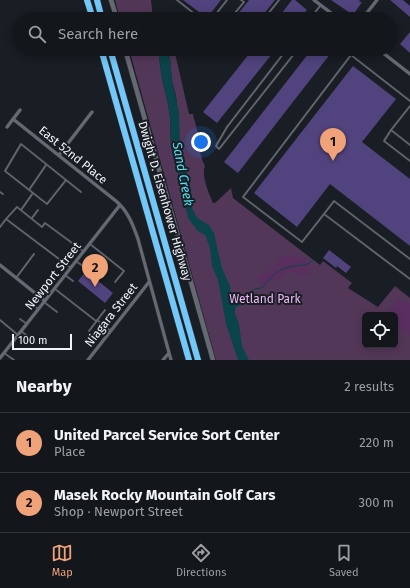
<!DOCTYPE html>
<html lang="en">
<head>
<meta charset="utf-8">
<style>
	:root { --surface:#13161b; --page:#202328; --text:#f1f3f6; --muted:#9d9fa3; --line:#32353a; --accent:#f0a279 }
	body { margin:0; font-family:"Fira Sans",sans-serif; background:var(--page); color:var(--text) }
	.controls { position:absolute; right:12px; bottom:12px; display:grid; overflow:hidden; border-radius:6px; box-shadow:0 2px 10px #0003 }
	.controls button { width:36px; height:36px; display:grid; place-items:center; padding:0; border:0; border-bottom:1px solid var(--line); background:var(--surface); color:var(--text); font:20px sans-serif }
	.scale { position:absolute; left:12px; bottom:10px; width:60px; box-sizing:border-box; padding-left:4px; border:2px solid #f0f3f9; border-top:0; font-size:11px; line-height:14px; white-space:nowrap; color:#f0f3f9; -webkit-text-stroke:3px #191d24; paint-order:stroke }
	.you { position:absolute; left:201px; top:142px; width:14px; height:14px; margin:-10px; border:3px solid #fff; border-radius:50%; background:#1a73e8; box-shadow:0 0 0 6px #1a73e833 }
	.badge { display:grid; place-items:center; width:26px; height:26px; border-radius:50%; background:var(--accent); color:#111; font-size:13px; font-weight:700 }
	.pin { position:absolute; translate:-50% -33px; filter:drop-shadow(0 1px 2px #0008) }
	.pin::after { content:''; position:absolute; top:21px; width:14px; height:12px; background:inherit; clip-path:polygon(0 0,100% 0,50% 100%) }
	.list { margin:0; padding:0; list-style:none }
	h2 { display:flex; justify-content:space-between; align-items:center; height:52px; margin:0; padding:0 16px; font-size:17px }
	h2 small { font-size:13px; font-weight:400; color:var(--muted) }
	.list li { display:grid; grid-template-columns:26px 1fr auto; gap:12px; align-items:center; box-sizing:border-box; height:60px; padding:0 16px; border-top:1px solid var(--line) }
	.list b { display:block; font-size:15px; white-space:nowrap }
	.list p { margin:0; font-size:13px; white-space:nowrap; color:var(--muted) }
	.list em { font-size:13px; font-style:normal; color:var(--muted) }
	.icon { flex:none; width:22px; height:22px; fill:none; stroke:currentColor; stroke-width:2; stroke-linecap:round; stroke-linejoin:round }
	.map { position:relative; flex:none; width:410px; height:360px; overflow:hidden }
	.search { position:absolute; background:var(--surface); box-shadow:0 2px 10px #0003; left:12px; right:12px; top:12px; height:44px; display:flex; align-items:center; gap:10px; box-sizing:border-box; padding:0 14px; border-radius:22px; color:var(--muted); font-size:15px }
	.sheet { height:172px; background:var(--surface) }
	nav { display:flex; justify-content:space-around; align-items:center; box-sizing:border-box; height:56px; border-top:1px solid var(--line); background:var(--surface); font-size:11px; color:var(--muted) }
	nav a { display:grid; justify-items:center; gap:2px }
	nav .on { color:var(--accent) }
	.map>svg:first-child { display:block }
</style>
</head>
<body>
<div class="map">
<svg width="410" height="360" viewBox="0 0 410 360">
	<rect width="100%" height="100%" fill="#191d24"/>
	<path fill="#533758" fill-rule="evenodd" d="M115,0H151L153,19H120Z
		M129,49H158L162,79L168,104L170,118L171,147L178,171L179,179L178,182L181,188L183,202L187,211L192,208L190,186L180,147L179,131V121L176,96L172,81L170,59L167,49H174L189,114H193C195,123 198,132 199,140C200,150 200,156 205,166C201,176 209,193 213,203H215L231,188L233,198L320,265L323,261L352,283L348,288L378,307L395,286L410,298V360H216ZM365,315H395V345H365Z"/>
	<path fill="#592f60" d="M285,255L292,256L307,260L309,267V273C302,278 295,274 288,271L282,277L270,281L265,287C260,285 258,282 258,276C263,273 270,271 274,268C278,263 279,258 285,255Z
		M399,299L410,304V336L395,321V315H390V309Z"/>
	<path fill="#0a444a" d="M158,49H167L170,59L172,81L179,112L180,147L190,186L192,208L196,216L200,220L209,225L214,233L222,268L230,286L232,302L234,304C239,303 242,298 246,296L248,297L242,305L236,307L235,309V313L239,324L242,346L249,360H238L226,324L218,280L212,266L210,248L207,240L205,235L201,233L197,230L188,218L186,207L183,202L181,188L178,182L179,178L178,171L171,147L170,118L168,104L162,79Z"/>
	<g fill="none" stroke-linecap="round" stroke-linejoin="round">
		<path stroke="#0a444a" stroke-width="1" d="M251,292L254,289L262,288C269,281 273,273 283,269C287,267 291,266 295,266C303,265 307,266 313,260"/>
	</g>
	<path fill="#51437d" d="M183,0H221L207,18Z
		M249,0H275L260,19H234Z
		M292,0H295L307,10L299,19H277Z
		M331,0H360L359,2H362L353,15Z
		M390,0H403L410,6V17Z
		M410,32V53L400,44Z
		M253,49H276L217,123L203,112Z
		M312,49H334L238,173L224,162Z
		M353,66L396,99L362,142L410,179V246L330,184L297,227L254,193Z
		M329,250L351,267L346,273L337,266L336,268L323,258Z
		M86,271L113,293L105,303L78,281Z"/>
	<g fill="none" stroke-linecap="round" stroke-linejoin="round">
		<g stroke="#34363c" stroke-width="2.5">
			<path id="service" d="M177,0L201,19
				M212,19L227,0
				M230,19L244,2L241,0
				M264,19L279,0
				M310,19L320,6
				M322,19L328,11
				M287,49L227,127L216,146L219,149L298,49
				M351,55L355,49
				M410,101L351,55L243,197L302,242L324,214L410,279
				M410,106L391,130L410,145
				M391,130L384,141L410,161
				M66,180L81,192
				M29,190L46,165
				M0,192L3,194
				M21,210L33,193L47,204L66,180L21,144L5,171L33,193
				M324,214L334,201L410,259
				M32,218L38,210
				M6,219L17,207L42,227L45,223L83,251
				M0,227L6,219L71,268
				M90,244L124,271L115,282
				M76,261L84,267
				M65,275L73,281
				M16,278L34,254
				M55,289L96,321
				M44,302L57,312
				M32,304L38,309
				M20,319L27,324
				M0,320L18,335
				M97,320L111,331
				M21,331L35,342
				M89,331L105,310
				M4,353L14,360"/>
		</g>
		<g stroke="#34363c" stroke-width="4">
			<path id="minor" d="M314,0L339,19
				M362,19L377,0
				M378,49L410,74
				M13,119L116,201C128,211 133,225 138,239L171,360
				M7,127L20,110
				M59,155L92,112
				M0,265L45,301
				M0,358L120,205
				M88,360L149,282
				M163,360L169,353"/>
		</g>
		<g stroke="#34363c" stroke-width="5.5">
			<path id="secondary" d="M111,0L117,19
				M125,49L213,360"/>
		</g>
		<g stroke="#34363c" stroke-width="7">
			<path id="motorway" d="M87,0L93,19
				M97,0L102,19
				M101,49L189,360
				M110,49L198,360"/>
		</g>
		<use href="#service" stroke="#646972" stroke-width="1.5"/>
		<use href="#minor" stroke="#646972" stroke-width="3"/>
		<use href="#secondary" stroke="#646972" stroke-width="4.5"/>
		<use href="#motorway" stroke="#72c8f8" stroke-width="6"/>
	</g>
	<g text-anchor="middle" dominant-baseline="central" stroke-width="4" stroke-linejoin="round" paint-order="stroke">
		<g font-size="12" fill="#f0f3f9" stroke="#191d24">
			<text transform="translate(73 155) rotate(39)">East 52nd Place</text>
			<text transform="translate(165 201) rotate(74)">Dwight D. Eisenhower Highway</text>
			<text transform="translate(53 276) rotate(-52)">Newport Street</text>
			<text transform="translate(111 315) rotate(-52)">Niagara Street</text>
		</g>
		<g font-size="12" fill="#eebaf6" stroke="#191d24">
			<text x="265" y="299">Wetland Park</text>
		</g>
		<g font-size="13" font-style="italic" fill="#4de1f2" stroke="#191d24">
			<text transform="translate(183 174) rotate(79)">Sand Creek</text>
		</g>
	</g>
</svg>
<div class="controls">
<button><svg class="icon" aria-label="locate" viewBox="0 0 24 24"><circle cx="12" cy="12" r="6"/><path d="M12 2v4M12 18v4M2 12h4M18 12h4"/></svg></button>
</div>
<div class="scale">100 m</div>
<div class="you"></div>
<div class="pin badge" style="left:333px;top:161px">1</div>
<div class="pin badge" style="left:95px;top:287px">2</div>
<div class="search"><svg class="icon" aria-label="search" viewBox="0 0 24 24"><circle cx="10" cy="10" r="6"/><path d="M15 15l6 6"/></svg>Search here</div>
</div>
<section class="sheet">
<h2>Nearby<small>2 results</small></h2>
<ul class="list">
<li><span class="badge">1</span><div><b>United Parcel Service Sort Center</b><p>Place</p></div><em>220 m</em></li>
<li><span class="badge">2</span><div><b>Masek Rocky Mountain Golf Cars</b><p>Shop · Newport Street</p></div><em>300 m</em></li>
</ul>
</section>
<nav>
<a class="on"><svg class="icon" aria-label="map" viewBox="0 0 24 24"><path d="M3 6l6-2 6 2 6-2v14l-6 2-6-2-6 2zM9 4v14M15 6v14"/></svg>Map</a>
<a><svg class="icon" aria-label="directions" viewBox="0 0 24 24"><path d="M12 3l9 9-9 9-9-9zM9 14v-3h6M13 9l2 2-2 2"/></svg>Directions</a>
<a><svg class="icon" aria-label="saved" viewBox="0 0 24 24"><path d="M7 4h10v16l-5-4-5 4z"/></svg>Saved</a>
</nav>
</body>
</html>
